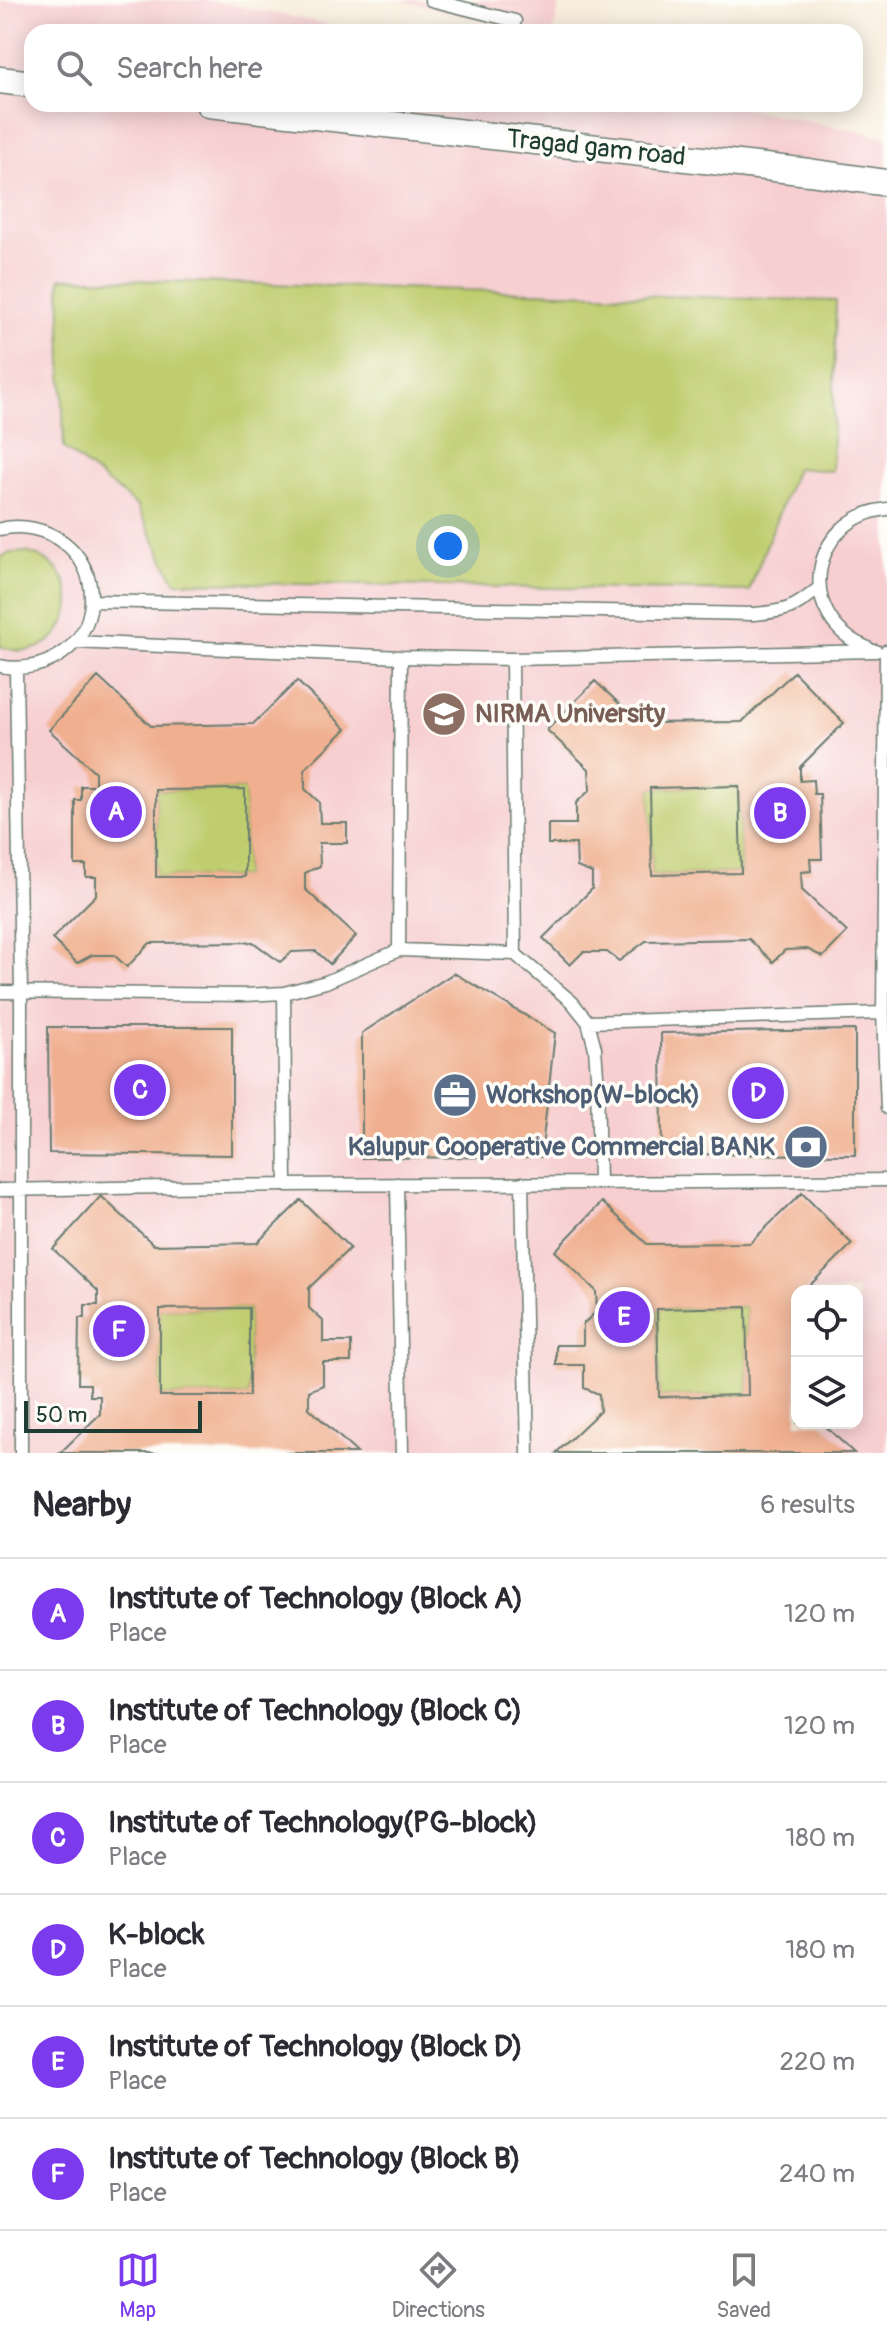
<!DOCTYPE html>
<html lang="en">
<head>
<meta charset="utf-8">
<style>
	:root { --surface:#fff; --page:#f2f2f3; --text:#2b2b33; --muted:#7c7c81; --line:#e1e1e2; --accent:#7c3aed }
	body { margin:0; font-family:Pangolin,sans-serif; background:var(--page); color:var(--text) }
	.controls { position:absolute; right:24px; bottom:24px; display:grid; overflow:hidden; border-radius:16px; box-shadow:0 4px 20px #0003 }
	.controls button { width:72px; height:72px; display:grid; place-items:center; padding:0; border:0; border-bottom:2px solid var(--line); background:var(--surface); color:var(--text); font:40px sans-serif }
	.scale { position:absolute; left:24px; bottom:20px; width:178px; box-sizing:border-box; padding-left:8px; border:4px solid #1f3d34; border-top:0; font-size:22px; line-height:28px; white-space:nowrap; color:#1f3d34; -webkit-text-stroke:6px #fdfcf7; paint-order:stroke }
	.you { position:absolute; left:448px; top:546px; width:28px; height:28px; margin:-20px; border:6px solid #fff; border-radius:50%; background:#1a73e8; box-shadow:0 0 0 12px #1a73e833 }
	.badge { display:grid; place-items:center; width:52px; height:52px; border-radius:50%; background:var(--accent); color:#fff; font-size:26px; font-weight:700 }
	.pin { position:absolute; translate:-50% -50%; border:4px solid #fff; box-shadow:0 2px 8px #0006 }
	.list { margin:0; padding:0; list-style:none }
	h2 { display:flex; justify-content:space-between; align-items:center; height:104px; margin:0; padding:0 32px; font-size:34px }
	h2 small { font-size:26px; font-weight:400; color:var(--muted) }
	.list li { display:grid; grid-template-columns:52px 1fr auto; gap:24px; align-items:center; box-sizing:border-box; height:112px; padding:0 32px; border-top:2px solid var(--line) }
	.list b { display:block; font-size:30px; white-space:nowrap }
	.list p { margin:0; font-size:26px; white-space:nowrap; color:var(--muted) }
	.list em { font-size:26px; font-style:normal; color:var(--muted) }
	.icon { flex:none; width:44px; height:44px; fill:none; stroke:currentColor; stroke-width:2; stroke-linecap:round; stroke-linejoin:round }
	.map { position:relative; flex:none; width:887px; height:1453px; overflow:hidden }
	.search { position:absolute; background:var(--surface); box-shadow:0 4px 20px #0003; left:24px; right:24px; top:24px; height:88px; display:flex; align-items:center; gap:20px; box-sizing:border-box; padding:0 28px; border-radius:24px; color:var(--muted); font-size:30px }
	.sheet { height:776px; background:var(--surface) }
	nav { display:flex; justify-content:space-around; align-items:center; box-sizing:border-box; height:112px; border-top:2px solid var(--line); background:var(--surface); font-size:22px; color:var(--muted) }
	nav a { display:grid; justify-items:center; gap:4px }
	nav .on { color:var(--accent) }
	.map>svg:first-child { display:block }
</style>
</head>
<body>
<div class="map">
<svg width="887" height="1453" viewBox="0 0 887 1453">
	<rect width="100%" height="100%" fill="#fdfcf7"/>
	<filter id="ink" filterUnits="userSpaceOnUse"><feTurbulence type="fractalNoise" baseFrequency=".0125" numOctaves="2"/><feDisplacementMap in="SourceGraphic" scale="16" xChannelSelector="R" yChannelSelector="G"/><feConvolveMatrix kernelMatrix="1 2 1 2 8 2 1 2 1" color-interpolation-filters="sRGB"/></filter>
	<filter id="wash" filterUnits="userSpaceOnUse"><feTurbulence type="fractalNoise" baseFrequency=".006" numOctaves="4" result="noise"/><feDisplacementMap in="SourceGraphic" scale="32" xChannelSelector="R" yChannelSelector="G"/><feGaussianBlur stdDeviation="1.8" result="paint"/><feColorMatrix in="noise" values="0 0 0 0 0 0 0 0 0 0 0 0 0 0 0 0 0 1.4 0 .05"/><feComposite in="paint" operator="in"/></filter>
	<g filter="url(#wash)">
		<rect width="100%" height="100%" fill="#f8eddd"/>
		<path fill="#f7cfd1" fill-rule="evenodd" d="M0,0H207L366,32H32V104H723L887,137V1453H0ZM797,1291H857V1423H797Z
			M400,0H561L553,32H535Z"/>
		<path fill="#bfcd6e" stroke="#6f8551" stroke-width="2" d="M60,278L836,301L832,471L796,468L749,591L175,582L137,506L64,448Z
			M26,552C105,574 63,673 0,646V557L10,553Z
			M739,786L741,873L652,875L650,788Z
			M245,789V877H156V790Z
			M746,1307L748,1395L659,1397L657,1309Z
			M249,1308V1396H160V1309Z"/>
		<g id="blocks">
			<path fill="#f0b090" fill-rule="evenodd" d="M794,672L844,723L800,767V781L813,780L814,794H820L822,859H810L811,871L801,872L802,890L847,932L823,957L807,949L785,950L773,962L749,939L646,941L619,961L607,952H583L570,965L543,938L592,889V873L577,867L576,844H548V824H576V803L590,790L589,769L547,730L595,681L640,723L742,722ZM739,786L741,873L652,875L650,788Z
				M98,677L151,726L253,724L297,681L346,729L305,769V789L319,802L320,823H347V843H319L320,866L305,873V889L356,936L330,964L316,951L292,952L280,962L253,942L150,943L127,967L114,955H92L77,963L52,939L96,895V877H86V865H75V800H81V786H95V772L49,730ZM245,789V877H156V790Z
				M454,973L555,1033L541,1157L362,1158V1033Z
				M48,1027H232V1155L49,1153Z
				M855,1030V1155L662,1154L661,1033Z
				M802,1193L852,1244L807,1288V1291H797V1423H822L854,1453H556L600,1411L599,1394L584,1388V1365H556V1345H583V1324L597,1311L596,1291L555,1251L602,1202L647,1244L750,1243ZM746,1307L748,1395L659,1397L657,1309Z
				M101,1196L154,1245L257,1243L301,1200L350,1248L309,1288V1308L323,1321V1342H351V1362H323V1385L309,1391V1408L357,1453H60L100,1414V1396H90V1384H78L79,1318H85V1305H98V1291L53,1249ZM249,1308V1396H160V1309Z"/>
		</g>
	</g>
	<g filter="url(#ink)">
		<use href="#blocks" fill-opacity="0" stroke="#6b7b6f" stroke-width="2"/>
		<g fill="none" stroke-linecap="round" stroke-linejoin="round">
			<g stroke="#6b7b6f" stroke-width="15">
				<path id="lane" d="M431,0L515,21
					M0,529C46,519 93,550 91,601C89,648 43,675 0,666
					M91,601L754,614C787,611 794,609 819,588
					M75,642L401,657L512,659L876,651
					M868,648C794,619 808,518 887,509
					M886,651L883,1013L887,1108
					M512,659L515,954
					M16,670L21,993V1453
					M399,950L401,657
					M0,992L244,995L284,993L326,982L399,950L515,954L572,1002L588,1022L595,1048L597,1075L599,1183L286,1185L284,993
					M588,1022L883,1013
					M522,1183L528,1453
					M599,1183L887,1180
					M397,1184L402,1453
					M0,1190L286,1185"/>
			</g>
			<g stroke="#6b7b6f" stroke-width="29">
				<path id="street" d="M0,80L32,84
					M209,104L809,172L887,183"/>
			</g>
			<use href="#lane" stroke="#fff" stroke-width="12"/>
			<use href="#street" stroke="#fff" stroke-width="26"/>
		</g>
	</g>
	<defs>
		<g id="university-disc" transform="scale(2.3)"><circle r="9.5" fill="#8d6e63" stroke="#fdfcf7"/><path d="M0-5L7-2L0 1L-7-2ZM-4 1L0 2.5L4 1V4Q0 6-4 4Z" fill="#fff"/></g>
		<g id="office-disc" transform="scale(2.3)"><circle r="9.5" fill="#5c6f8a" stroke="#fdfcf7"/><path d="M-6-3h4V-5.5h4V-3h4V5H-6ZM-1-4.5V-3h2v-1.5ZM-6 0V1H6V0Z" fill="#fff"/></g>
		<g id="bank-disc" transform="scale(2.3)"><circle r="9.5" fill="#5c6f8a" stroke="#fdfcf7"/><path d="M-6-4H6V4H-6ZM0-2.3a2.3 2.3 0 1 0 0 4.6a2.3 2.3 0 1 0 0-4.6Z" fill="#fff"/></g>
	</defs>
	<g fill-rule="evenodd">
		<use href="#university-disc" x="444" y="714"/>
		<use href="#office-disc" x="455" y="1095"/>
		<use href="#bank-disc" x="806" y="1147"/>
	</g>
	<g text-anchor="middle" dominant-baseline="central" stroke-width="7" stroke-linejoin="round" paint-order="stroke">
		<g font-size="26" fill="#1f3d34" stroke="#fdfcf7">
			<text transform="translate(596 148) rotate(6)">Tragad gam road</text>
		</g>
		<g font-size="26" font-weight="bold" fill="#785e54" stroke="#fdfcf7" text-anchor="start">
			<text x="475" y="714">NIRMA University</text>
		</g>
		<g font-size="26" font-weight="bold" fill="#4e5e75" stroke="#fdfcf7" text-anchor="start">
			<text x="486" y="1095">Workshop(W-block)</text>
			<text x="775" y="1147" text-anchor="end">Kalupur Cooperative Commercial BANK</text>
		</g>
	</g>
</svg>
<div class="controls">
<button><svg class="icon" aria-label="locate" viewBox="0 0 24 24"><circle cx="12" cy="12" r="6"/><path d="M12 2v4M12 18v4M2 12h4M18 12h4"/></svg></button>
<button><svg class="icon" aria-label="layers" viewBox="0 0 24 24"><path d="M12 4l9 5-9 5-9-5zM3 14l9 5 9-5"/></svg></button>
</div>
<div class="scale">50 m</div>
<div class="you"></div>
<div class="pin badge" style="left:116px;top:812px">A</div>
<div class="pin badge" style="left:780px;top:813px">B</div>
<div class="pin badge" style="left:140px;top:1090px">C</div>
<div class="pin badge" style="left:758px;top:1093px">D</div>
<div class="pin badge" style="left:624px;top:1317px">E</div>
<div class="pin badge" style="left:119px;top:1331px">F</div>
<div class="search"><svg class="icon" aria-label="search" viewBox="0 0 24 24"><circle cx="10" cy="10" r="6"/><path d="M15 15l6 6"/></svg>Search here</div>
</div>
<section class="sheet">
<h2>Nearby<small>6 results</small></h2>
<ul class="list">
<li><span class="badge">A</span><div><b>Institute of Technology (Block A)</b><p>Place</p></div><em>120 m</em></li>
<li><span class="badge">B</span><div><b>Institute of Technology (Block C)</b><p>Place</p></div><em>120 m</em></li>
<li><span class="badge">C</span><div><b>Institute of Technology(PG-block)</b><p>Place</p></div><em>180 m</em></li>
<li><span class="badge">D</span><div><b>K-block</b><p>Place</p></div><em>180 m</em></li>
<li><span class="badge">E</span><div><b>Institute of Technology (Block D)</b><p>Place</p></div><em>220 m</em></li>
<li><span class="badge">F</span><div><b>Institute of Technology (Block B)</b><p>Place</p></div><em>240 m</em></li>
</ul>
</section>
<nav>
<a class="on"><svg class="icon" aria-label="map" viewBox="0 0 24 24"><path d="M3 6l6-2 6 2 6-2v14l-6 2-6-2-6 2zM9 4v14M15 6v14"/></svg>Map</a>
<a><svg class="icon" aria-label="directions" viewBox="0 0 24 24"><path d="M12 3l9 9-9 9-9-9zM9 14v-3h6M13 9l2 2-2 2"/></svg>Directions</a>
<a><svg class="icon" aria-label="saved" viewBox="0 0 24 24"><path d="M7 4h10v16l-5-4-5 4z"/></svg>Saved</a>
</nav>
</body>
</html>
